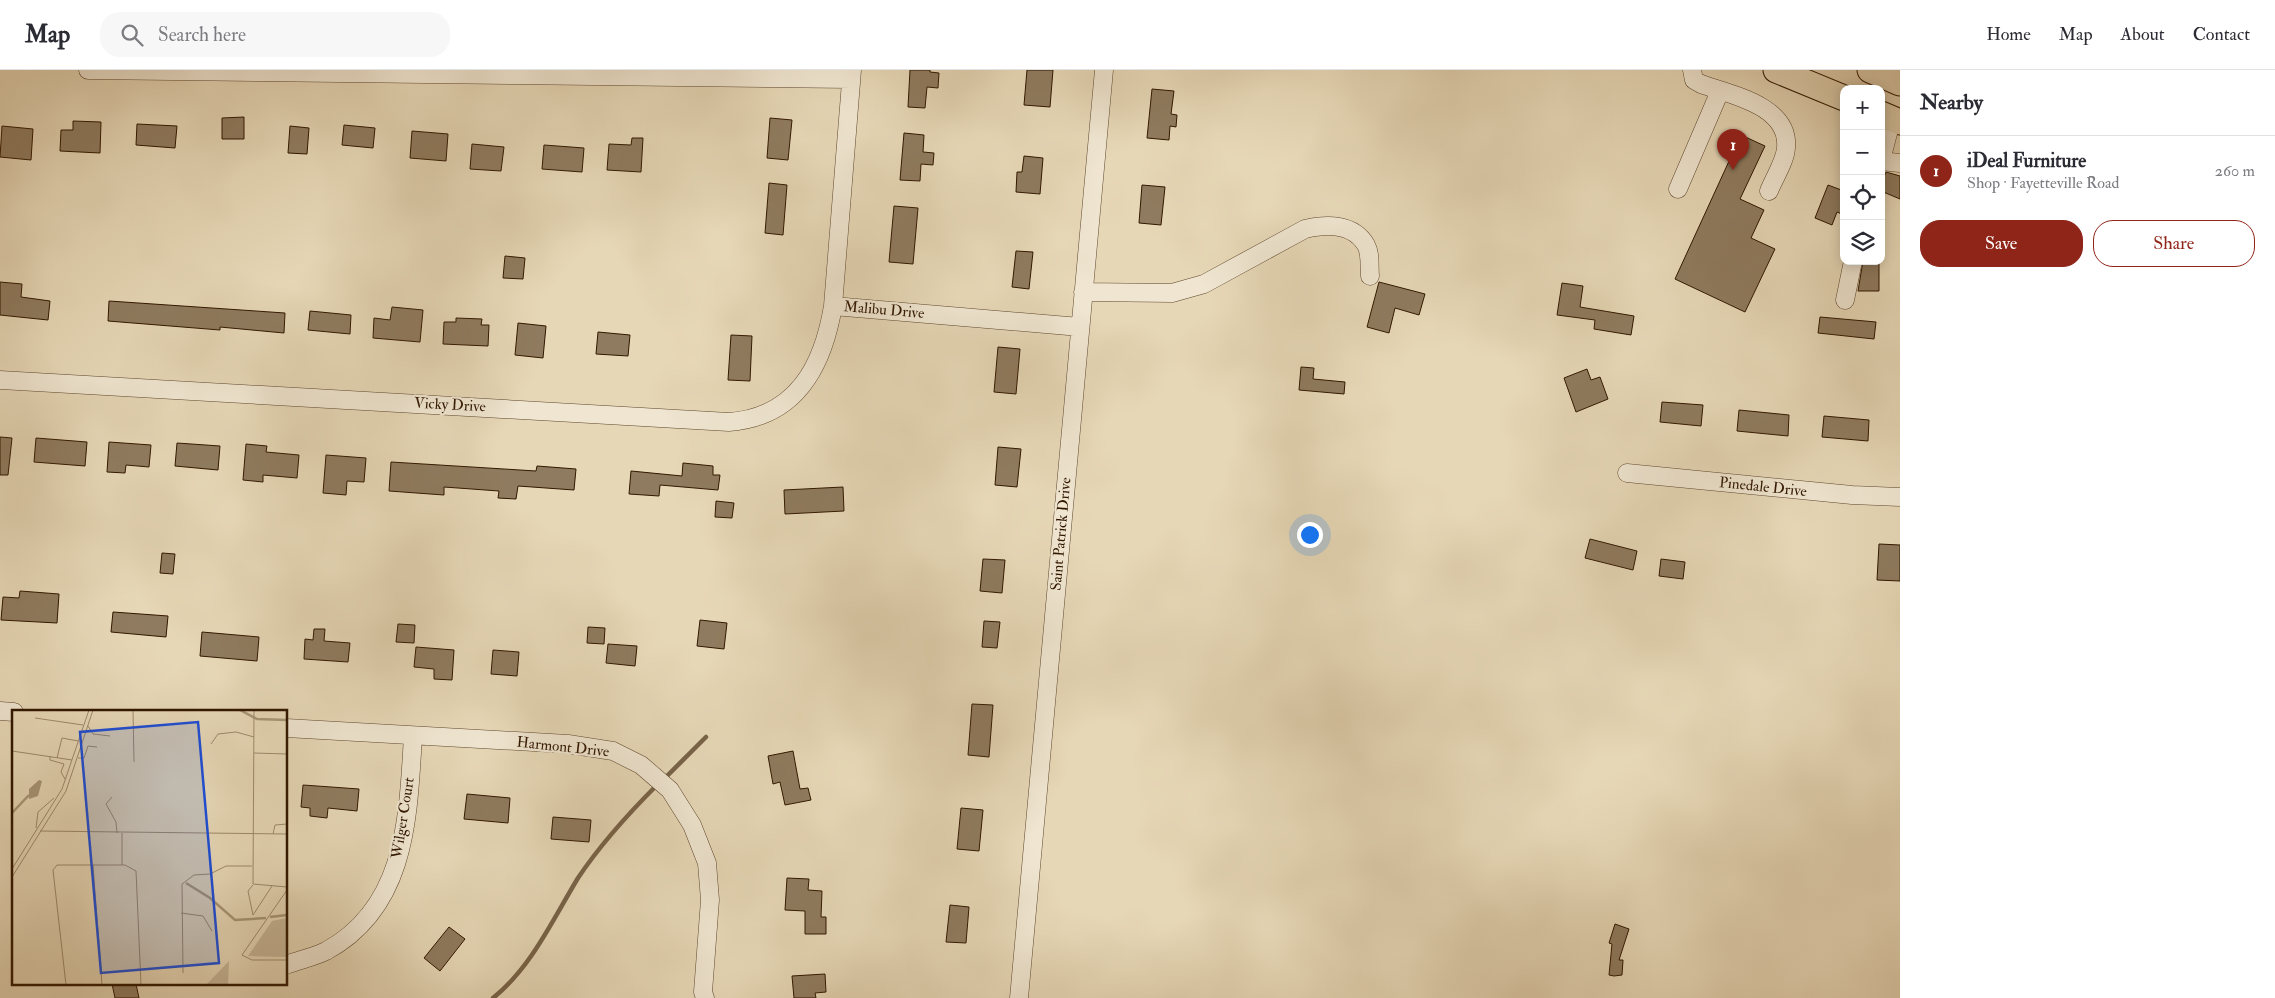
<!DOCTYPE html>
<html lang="en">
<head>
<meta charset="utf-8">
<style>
	:root { --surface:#fff; --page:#f7f7f7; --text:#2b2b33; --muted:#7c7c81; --line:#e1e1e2; --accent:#8f2418 }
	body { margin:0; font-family:"IM FELL Double Pica",serif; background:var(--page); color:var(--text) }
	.controls { position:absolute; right:15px; top:15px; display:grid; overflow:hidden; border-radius:10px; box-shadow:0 2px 12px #0003 }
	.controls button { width:45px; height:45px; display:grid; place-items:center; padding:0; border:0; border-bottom:1px solid var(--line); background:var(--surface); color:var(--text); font:25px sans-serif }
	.you { position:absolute; left:1309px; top:464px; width:18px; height:18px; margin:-12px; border:4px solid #fff; border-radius:50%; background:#1a73e8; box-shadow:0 0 0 8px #1a73e833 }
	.badge { display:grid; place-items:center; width:32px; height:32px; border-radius:50%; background:var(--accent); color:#fff; font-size:16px; font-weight:700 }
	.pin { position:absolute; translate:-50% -41px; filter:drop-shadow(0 1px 2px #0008) }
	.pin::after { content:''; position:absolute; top:26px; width:18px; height:15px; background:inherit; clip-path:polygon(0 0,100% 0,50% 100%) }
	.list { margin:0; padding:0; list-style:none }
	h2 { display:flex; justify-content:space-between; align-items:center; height:65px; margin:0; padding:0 20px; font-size:21px }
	h2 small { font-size:16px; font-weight:400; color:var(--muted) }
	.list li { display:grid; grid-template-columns:32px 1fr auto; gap:15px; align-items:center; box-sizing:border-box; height:70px; padding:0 20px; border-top:1px solid var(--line) }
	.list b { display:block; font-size:19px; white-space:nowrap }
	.list p { margin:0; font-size:16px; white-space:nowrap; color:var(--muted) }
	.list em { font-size:16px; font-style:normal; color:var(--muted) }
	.actions { display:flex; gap:10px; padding:15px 20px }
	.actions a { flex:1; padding:11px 0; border:1px solid var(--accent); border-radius:20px; text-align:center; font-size:18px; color:var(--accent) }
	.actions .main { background:var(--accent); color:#fff }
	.icon { flex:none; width:28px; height:28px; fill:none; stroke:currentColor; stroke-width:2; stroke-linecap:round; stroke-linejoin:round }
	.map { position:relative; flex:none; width:1900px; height:928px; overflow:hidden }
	header { display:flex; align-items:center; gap:30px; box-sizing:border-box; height:70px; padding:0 25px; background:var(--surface); border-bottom:1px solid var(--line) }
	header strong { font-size:24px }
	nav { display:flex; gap:28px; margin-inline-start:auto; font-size:18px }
	.search { width:350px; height:45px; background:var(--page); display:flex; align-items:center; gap:12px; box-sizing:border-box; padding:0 18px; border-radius:20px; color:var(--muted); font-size:19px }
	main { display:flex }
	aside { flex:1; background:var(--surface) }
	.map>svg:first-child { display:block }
</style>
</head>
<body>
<header>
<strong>Map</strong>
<div class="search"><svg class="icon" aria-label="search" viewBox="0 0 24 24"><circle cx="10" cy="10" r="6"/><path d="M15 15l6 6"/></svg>Search here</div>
<nav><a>Home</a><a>Map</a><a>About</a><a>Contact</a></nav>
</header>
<main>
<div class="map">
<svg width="1900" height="928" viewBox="0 0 1900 928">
	<rect width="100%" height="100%" fill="#e6d7b6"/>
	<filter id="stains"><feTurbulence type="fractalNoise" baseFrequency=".004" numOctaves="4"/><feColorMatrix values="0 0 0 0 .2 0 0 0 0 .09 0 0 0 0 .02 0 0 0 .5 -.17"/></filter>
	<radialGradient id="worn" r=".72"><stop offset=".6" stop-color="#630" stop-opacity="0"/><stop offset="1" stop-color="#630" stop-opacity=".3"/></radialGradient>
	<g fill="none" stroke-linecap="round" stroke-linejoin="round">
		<path stroke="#786348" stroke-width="4.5" d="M663,710L706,667
			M493,928C531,898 553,849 578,808C600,775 629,743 657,715"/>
	</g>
	<path fill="#8f7b5f" stroke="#311700" d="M910,0H930V2L939,3L938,18L927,17L925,38L908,37Z
		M1027,0H1053L1050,37L1024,35Z
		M1152,19L1174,21L1171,44L1177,45L1176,57L1170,56L1169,70L1147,68Z
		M244,47V69H222V48Z
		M770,48L792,50L788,90L767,88Z
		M73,51L101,52L100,83L60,81L61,60H73Z
		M137,54L177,56L175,78L136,75Z
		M344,55L375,58L373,78L342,75Z
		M2,56L33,59L31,90L0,87Z
		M290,56L309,58L307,84L288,83Z
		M412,61L448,64L446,91L410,88Z
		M904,63L924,65L923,82L934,83L933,95L921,94L920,111L900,110Z
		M1741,65L1765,76L1740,129L1764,140L1751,168L1775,179L1745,242L1675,209Z
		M632,68H643L641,102L607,100L609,74L631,75Z
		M472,74L504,77L501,101L470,99Z
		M544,75L584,78L582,102L542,99Z
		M1024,86L1043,88L1040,124L1016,122L1017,102H1022Z
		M1886,102L1900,106V129L1881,121V113Z
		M769,113L787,115L783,165L765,163Z
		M1142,115L1165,117L1161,155L1139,153Z
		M1828,115L1844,121V145L1837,142L1832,155L1815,148Z
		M894,136L918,138L913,194L889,192Z
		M1016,181L1033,182L1029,219L1012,217Z
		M505,186L525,188L523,209L503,208Z
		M1863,191L1879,192V221H1858Z
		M0,212L22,214L21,227L50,231L48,250L0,245Z
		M1379,212L1425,224L1419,245L1395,238L1389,263L1367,257Z
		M1562,213L1583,216L1580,237L1634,246L1631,265L1594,259L1595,250L1557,245Z
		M109,231L285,243L284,263L220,257V260L108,251Z
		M392,237L423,240L420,272L373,268L374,248L390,250Z
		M310,241L351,245L350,264L308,260Z
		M1820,247L1876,252L1874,269L1818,263Z
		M456,248L482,249L481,255H489L488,276L443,274L444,252H456Z
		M518,253L546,256L543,288L515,285Z
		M598,262L630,265L628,286L596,284Z
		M731,265L752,266L750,311L728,310Z
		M998,277L1020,279L1016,324L994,322Z
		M1301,297L1314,298L1313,309L1345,312L1344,324L1299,320Z
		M1587,299L1591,310L1600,307L1608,329L1576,342L1564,308Z
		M1662,332L1703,335L1701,356L1660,352Z
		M1739,340L1789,345L1788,366L1737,361Z
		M1824,346L1869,350L1868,371L1822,367Z
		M0,367L12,368L8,405H0Z
		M36,368L87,372L85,396L34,392Z
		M109,372L151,375L149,397L126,395L125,403L107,402Z
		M177,373L220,376L218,400L175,396Z
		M246,374L267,376L266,382L299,385L297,408L263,405V412L243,410Z
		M998,377L1021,379L1017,417L995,415Z
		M326,385L366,388L364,412L347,411L346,425L323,423Z
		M391,392L536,401L537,396L576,399L574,420L518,416L516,429L498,428L499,421L444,417V425L389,421Z
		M683,393L713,396V405H720L718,420L660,415L659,426L629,424L631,401L682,406Z
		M843,417L844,441L785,444L784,420Z
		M716,431L734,433L732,448L715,447Z
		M1590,469L1637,481L1633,500L1585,488Z
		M1879,474L1900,475V511L1877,510Z
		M162,483L175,484L173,504L160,503Z
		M983,489L1005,490L1002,523L980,521Z
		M1661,489L1685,492L1683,509L1659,506Z
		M20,521L59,524L57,553L1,550L3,527L19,528Z
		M113,542L168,546L166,567L111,562Z
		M700,550L727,553L724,579L697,576Z
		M984,551L1000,552L997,578L982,577Z
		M398,554L415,555L414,573L396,572Z
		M588,557L605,558L604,574L587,573Z
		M314,559H325L324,571L350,573L348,592L304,589L305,569L313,570Z
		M202,562L259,567L257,591L200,586Z
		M608,574L637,576L635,596L606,593Z
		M416,577L454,580L452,610L434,609V599L414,597Z
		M493,580L519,582L517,606L491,604Z
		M972,634L993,635L989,687L968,685Z
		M793,681L800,719L808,718L811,730L785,735L780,712L773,714L768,686Z
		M303,715L359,719L357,741L328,738L327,748L310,746V738L301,737Z
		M467,724L510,728L508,753L464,749Z
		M961,738L983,740L979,781L957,779Z
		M553,747L591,750L589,772L551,769Z
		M787,808L809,809L808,820L822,821L821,847H826V864H805V841L785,840Z
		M950,835L969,837L966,873L946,872Z
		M1615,854L1629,859L1619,890H1623L1622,905L1614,906L1609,905L1612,874L1609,873Z
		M449,857L465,869L440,901L424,888Z
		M825,904L826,922L815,923L816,928H794L792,906Z
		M112,914H136L139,928H115Z"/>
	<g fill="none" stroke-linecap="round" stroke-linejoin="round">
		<g stroke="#5e472e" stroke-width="19">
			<path id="minor" d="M88,0L851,9
				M1692,0L1694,10L1701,14C1732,25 1790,36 1786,78C1785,92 1774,108 1769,121
				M1881,90L1892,48
				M1881,91L1900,93
				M1678,119L1720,21
				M1083,222L1172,223L1204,214L1305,159C1326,154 1353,153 1366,175C1371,184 1369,196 1370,206
				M1845,230L1853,191
				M833,236L1080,257
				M0,310L729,352C797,347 823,296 833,236L852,0
				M1627,403L1852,425L1900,427
				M0,641L14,642
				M286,658L568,674L613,681L641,695L670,720L692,755L707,793L710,830L703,922L705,928
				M286,895C299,890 314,887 326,881C407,837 408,747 413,666
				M1019,928L1104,0"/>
		</g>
		<g stroke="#311700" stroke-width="27">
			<path id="highway" d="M1776,0L1844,28
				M1870,0L1900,13
				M1881,44L1900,52"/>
		</g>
		<use href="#minor" stroke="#efe5d0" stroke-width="18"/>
		<use href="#highway" stroke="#e6d7b6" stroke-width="25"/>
	</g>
	<g text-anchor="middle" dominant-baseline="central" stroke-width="4.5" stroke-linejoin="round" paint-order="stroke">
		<g font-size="15" fill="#311700" stroke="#efe5d0">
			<text transform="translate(884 240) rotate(5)">Malibu Drive</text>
			<text transform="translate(450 335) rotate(3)">Vicky Drive</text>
			<text transform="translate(1763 417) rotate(6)">Pinedale Drive</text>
			<text transform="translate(1061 464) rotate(-85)">Saint Patrick Drive</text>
			<text transform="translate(563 677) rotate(6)">Harmont Drive</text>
			<text transform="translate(403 748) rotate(-81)">Wilger Court</text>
		</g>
	</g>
	<g transform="translate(12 640)">
		<rect width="275" height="275" fill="#e6d7b6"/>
		<path d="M275,208V247L236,246L260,211ZM217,251L216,275H194Z" fill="#c7b697"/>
		<path d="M27,70L30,71L26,86L17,89V79Z" fill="#a89678"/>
		<path fill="none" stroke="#a89678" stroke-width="2.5" d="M228,0L245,9L275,10M0,103L17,85M174,173L198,188L223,210L254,208M258,207L275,205"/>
		<path fill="none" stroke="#9e8a6d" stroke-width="1" d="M121,0L122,52M242,0L241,174L275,177M23,8L71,15M76,16L81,24L98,26M199,34L206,24L224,22L242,27M0,41L60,50M242,43L275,44M38,46V50L52,54L49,62L53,69M45,48L50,28L66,31M66,48H72L76,36L85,37M100,87L94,94L104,112L105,123M24,118L26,102L42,88M28,121L275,124M110,123V155M261,124L263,115L275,114M81,155L90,275M0,159L50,79L77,0M0,167L54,81L81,0M241,175L236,181L241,205L260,176M275,180L230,245L240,250H275M169,203L191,206L200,221M171,263L170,174L182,165L198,164L214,156H240M54,275L41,160L45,155H113L124,161L129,275"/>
		<path fill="#1d4ed8" fill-opacity="0.15" stroke="#1d4ed8" stroke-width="2.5" d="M186,12L207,253L89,263L68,22Z"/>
		<rect width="275" height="275" fill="none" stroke="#311700" stroke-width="2.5"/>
	</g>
	<rect width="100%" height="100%" filter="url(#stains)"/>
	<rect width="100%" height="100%" fill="url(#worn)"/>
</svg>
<div class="controls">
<button>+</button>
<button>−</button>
<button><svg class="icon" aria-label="locate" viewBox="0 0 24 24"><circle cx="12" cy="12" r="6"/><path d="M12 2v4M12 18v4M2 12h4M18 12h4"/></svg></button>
<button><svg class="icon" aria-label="layers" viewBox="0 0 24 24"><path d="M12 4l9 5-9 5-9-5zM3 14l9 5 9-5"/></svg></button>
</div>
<div class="you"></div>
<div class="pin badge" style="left:1733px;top:100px">1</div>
</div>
<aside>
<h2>Nearby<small></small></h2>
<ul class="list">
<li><span class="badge">1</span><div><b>iDeal Furniture</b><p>Shop · Fayetteville Road</p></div><em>260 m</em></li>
</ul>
<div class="actions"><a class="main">Save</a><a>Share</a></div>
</aside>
</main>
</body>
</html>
